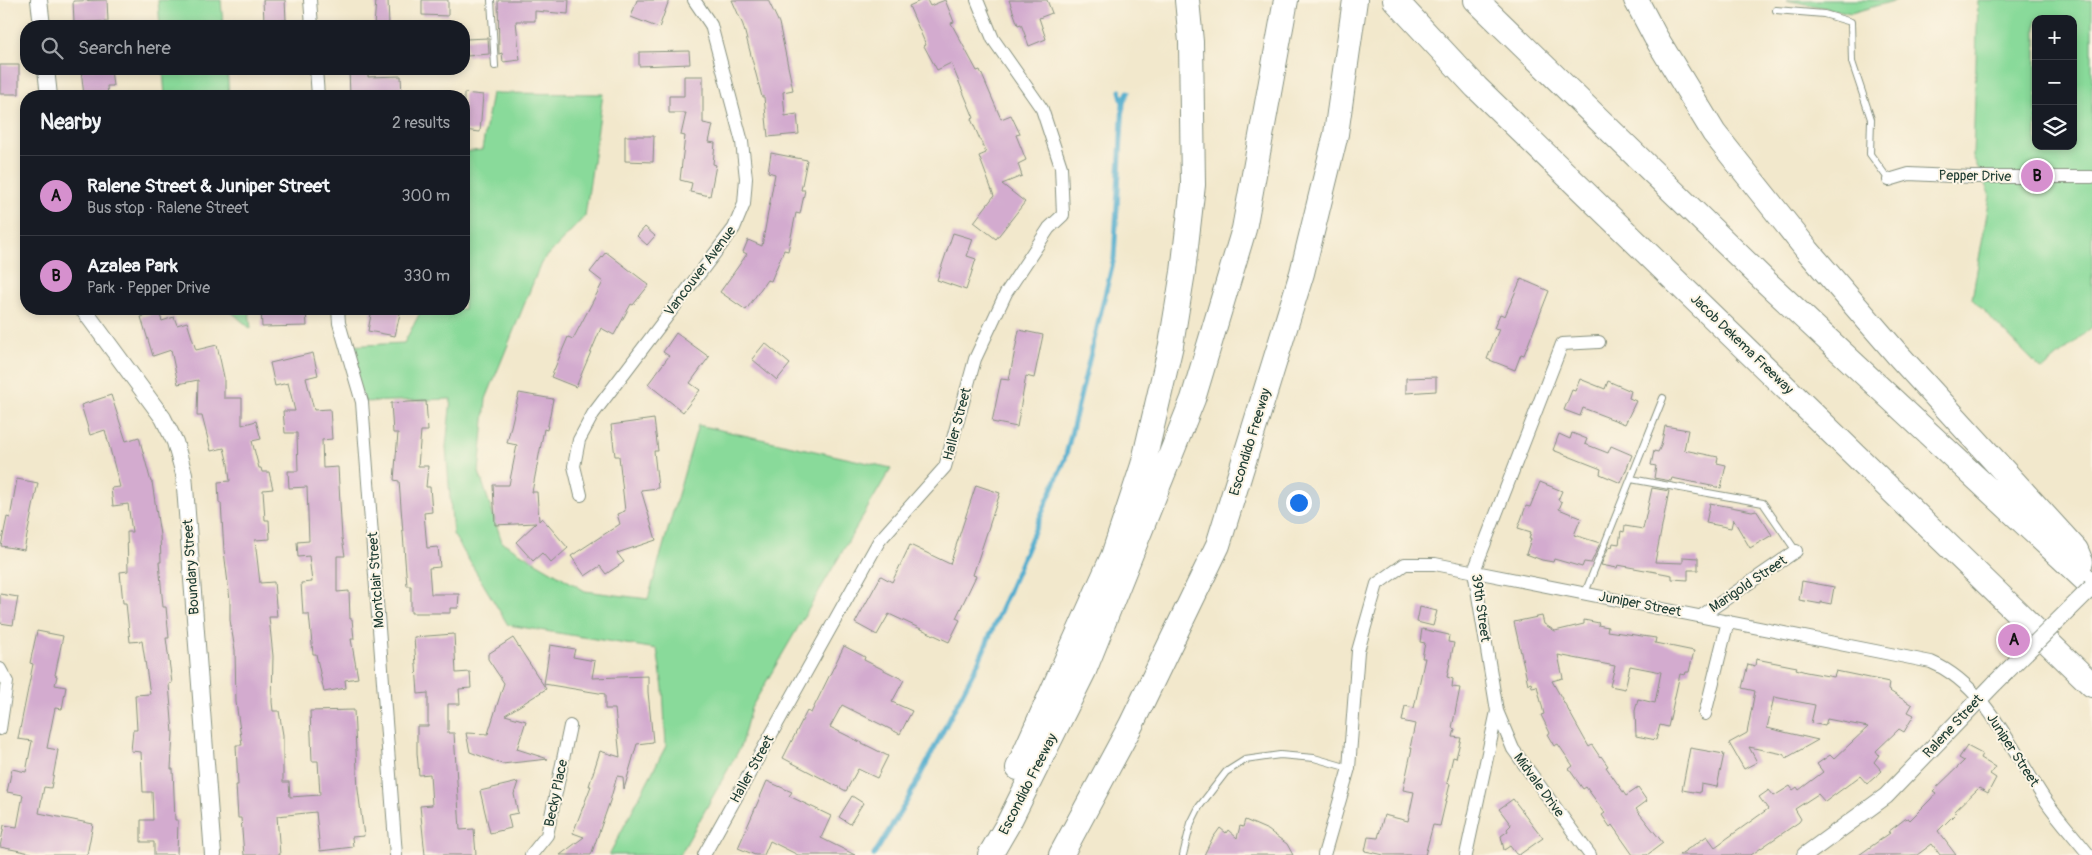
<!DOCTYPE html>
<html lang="en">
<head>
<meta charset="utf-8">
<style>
	:root { --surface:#171b24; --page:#20242c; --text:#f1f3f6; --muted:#9ea1a6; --line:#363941; --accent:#d690ce }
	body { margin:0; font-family:Pangolin,sans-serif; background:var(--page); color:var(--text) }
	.controls { position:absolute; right:15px; top:15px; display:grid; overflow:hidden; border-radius:10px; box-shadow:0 2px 8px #0003 }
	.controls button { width:45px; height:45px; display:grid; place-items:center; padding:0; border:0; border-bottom:1px solid var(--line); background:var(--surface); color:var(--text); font:25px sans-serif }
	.you { position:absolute; left:1298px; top:502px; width:18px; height:18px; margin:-12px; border:4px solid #fff; border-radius:50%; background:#1a73e8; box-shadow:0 0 0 8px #1a73e833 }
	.badge { display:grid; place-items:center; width:32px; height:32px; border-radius:50%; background:var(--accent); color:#111; font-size:16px; font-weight:700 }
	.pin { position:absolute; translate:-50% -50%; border:2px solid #fff; box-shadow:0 1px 5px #0006 }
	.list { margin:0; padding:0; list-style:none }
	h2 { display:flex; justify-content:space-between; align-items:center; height:65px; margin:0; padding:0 20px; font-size:21px }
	h2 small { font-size:16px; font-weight:400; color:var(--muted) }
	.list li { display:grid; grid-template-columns:32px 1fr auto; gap:15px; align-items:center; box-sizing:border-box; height:80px; padding:0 20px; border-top:1px solid var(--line) }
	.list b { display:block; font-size:19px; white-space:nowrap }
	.list p { margin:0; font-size:16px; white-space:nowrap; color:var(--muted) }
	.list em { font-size:16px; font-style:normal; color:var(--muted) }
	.icon { flex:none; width:28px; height:28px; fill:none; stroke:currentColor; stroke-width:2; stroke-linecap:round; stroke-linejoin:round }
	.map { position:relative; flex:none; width:2092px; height:855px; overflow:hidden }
	.search { position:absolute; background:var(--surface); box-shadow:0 2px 8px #0003; left:20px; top:20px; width:450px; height:55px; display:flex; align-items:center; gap:12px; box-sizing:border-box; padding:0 18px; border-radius:20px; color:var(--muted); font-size:19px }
	.panel { position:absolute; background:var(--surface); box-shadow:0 2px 8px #0003; left:20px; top:90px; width:450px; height:225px; border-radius:20px }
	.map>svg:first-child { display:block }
</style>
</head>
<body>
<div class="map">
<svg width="2092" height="855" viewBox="0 0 2092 855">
	<rect width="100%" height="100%" fill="#fcf5e5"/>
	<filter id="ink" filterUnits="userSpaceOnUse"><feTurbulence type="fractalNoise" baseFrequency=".02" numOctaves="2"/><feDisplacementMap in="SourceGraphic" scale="10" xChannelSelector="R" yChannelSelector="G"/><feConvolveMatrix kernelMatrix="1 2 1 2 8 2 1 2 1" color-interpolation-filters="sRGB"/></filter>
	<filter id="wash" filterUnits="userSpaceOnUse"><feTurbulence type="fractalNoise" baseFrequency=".0096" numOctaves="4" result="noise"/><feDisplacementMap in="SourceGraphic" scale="20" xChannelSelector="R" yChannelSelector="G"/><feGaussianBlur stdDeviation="1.12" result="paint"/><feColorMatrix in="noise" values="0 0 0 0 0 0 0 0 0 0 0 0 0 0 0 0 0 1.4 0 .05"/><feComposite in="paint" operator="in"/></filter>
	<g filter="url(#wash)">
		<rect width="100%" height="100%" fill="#f2e8cc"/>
		<path fill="#89da9a" stroke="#548c67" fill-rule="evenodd" d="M158,0H221L223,26H160Z
			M1786,0H1897L1851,13Z
			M1978,0H2092V327L2042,370L1972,299L1990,196L1973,156ZM2036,19H2073V146H2036Z
			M163,69H227L229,96H165Z
			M492,93L603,94L585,216L541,263L486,399L479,472L502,542L585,591L648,599L698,425L891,468L751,708L740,748L680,855H609L666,746L663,688L657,649L508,625L453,534L446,447L451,399L362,402L346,346L404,343L422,309H464V152L482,150Z
			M228,309H249L251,329Z"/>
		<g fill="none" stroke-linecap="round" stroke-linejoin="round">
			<path stroke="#4faccd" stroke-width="5" d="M1123,103L1128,92
				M874,855L907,801L979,661L1065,459L1114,258L1123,103L1120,91"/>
		</g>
		<g id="blocks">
			<path fill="#d3abcf" d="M107,0L108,21L74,23L73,1Z
				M263,0H285L286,20L264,22Z
				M376,0H388L389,26H374Z
				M422,0H448V16L422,15Z
				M498,0H569L568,14L535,11V21H516L520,60L503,62L502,53L499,54Z
				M637,0H669L659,28L631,17Z
				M732,0H768L779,23L793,90L783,92L785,116L797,114L799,134L768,137L764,97H762L743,25Z
				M922,0H927L930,6L945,0L954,22L951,23L977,71L980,70L1001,119L1011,115L1020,134L1016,135L1026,160L1018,164L1022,176L1002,184L1025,202L996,239L974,222L994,196L979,156L986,153L971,119L974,118L951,63L937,70L924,46L926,45L909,6Z
				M1009,0H1047L1052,13L1039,18L1046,39L1029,46L1021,24L1018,25Z
				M488,38L489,54L467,56L466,39Z
				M689,51L690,64L639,66V52Z
				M0,65H19V94H0Z
				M81,69H111L113,86H107L108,96H84Z
				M349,69H368V77L401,76L402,96H350Z
				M684,76H703V123L713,125L709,142L715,143L713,164L716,165L710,196L690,192L692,183L680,180L685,136L681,135L686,113H669V96H684Z
				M464,93L483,95L480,132L464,130Z
				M625,136H654L653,162L625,161Z
				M771,153L807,160L801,190H805L800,214L796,213L788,251L784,250L771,281L767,280L746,310L720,292L747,254L743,252L748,240L762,246L775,174L768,172Z
				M645,227L655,236L647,245L637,236Z
				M953,233L973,239L967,256L976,259L966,290L937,280Z
				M606,252L649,285L633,305L631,304L614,335L601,328L576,387L551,377L568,337L573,339L603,282L590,272Z
				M1521,279L1549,291L1524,355L1521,354L1515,370L1487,359L1499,329L1494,328L1500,314L1505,316Z
				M261,309H306L307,326L262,327Z
				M372,309H401L395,336L368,331Z
				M159,312L162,321L174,317L177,325L187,322L196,350L217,345L224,377V398H242V425L256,421L261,439L252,441L259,468H261L262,472H269L273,489L263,490L265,520H269L270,539L255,540L260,583L274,582L277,617H269L273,656L272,702L273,711H279L283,735V782H289L290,797L320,795L318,761H312L310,711L354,710L358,790L364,836L352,837L353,847L320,851L316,812L277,816L280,855H244L241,818H238L236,785H238L236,745H242L236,702L235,650L230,620V600L224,551L221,503H219L218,482L230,481L228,464L224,448L211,451L202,416H197L198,380L178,384L171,350L153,356L141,317Z
				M1019,330L1043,335L1034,378L1026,376L1017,427L992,422L1001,379L1009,380Z
				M676,333L709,357L690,383L700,390L683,412L648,384L669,356L663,352Z
				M765,343L790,364L777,380L752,359Z
				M313,353L318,375L306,378L314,410L330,409L332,439L322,440L323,468L338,467L342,538L345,556H337V592L349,591L350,619H352L354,639H351L358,678L345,680L346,688L324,692L316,654H313L309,614H303L301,583L312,582L309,556L298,557L297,542L309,541L307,487L289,488L288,471H298L297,433H285L283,411H295L288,383L275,386L270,363Z
				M1436,377V391L1406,393V378Z
				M1580,379L1605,389L1608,381L1631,391L1629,398L1636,401L1625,424L1583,408L1580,416L1564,410L1572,390L1575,391Z
				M519,393L553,399L547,430L544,429L532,492H537L539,521L542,518L568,548L551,563L542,553L533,561L516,542L536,523L495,525L493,485H509L517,445L507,443Z
				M111,395L126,441L139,437L151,482H152L160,535L161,562H159L163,607H166L169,638H166L172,683L169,684L173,733L171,769H173L175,820H178L177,855H154V842H141V820H153L152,792H143L141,752L131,751L133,730H137L135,695L150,694L142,641L130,642L126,603H123L120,572L128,571L127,532H132L128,504L113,506L111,488L120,487L105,430L90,435L81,405Z
				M426,401L428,431H421L418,466H428L426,487H430L432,512L424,513L427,548L438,547L440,567L429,568L431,594H459L458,608H450V613H411V586H407L399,481L394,480L398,433H393L391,403Z
				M654,419L658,451H654L658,488L641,490L656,540L617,553L624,562L606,574L600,566L585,576L571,556L620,524L617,514L625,511L619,456H615L611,425Z
				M1665,426L1688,430L1684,450L1718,457L1717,463L1726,465L1721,488L1672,478L1671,481L1654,478L1656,466L1651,465L1654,451L1658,452L1661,446Z
				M1572,433L1587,439L1585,444L1608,453L1611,446L1632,455L1621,483L1600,474L1601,469L1553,450L1559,434L1570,439Z
				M17,479L38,483L24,550L1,546L7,517L10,518Z
				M1540,482L1562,491L1558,500L1562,502L1559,509L1581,518L1574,535L1600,543L1591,563L1584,562L1582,567L1554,559L1553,562L1542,560L1526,554L1531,539H1529L1531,532L1518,528L1526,506L1530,507Z
				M976,485L1000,493L973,575L976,576L956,618L960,620L949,642L889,614L877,635L855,623L881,576L892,582L910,545L950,564Z
				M1652,488L1669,491L1655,562L1683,563V557L1698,558V570H1688V580L1672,579V575L1618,565L1617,568L1601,565L1609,546L1612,547L1613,543L1619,544L1621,531L1624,532L1625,526L1643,529Z
				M1710,503L1752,511L1756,510L1772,535L1750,548L1733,519L1731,528L1706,523Z
				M1802,581L1834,587L1831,604L1821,602V604L1799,600Z
				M0,594L18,597L13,625L0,623Z
				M1420,607L1437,611L1433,626L1417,622Z
				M1542,616L1544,624L1555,631L1584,624V620L1599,623L1598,625L1608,627L1607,631L1656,638L1655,643L1694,651L1689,672H1686L1685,675L1680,674L1668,727L1660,725L1656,740L1636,736L1635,711L1638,699L1655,703L1661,672L1630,666L1625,689L1610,686L1615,666L1558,655L1563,678L1552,681L1589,747L1592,745L1600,757L1601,756L1608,766L1606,767L1626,796L1638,788L1647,801L1636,809L1663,843L1647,855H1633L1612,825L1610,827L1602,815L1605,813L1586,787L1583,789L1569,769L1573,766L1558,744L1554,746L1547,734L1550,733L1541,715L1544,714L1537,686L1532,687L1531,683L1528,684L1514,622Z
				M1422,629L1449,635L1448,642L1454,643L1447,677L1453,679L1452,687L1460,688L1452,728L1455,729L1453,737L1461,738L1456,758L1453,757L1447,783L1450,784L1440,826L1433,825L1425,855H1384L1365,851L1368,837L1378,838L1384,815L1408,821L1414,792L1403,790L1412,748H1410L1415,724L1402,721L1405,706L1414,708L1425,658H1422L1425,643L1420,642Z
				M37,631L63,636L55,675L57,676L55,685L66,687L62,709L55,708L47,748L58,750L51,788L44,787L39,813L93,824L87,855H41L0,847L4,825L17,827L23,795L7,792L12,769L26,772L32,741L18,739L33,664L30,663Z
				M454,634L456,673L470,672L471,688L459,689L460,704H448V733H454L460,830L474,829L476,855H425L420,806L432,805L430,774L419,775L417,753V726H428V693L418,694L414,637Z
				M513,638L546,689L505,715L526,721L517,749L548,759L502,764L470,752L466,733L488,734L504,683L488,659V654Z
				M550,645L575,649L573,657L595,661L592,678L648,676V692L653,742L637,744L624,789L623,777L617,776L610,801L591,855H560L584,837L573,833L591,786H589L600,751L620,757L615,709H605V694L544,684Z
				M844,646L865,657L864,660L904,680L892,702L912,711L900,734L842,705L830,727L888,756L877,778L858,769L846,791L783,758L807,711L811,713Z
				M1756,659L1797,667L1796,669L1806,672L1834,677L1836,671L1889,682L1888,690L1912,705L1908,712L1914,715L1904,732L1899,729L1876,751L1879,755L1874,762L1882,771L1867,784L1860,776L1825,802L1818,794L1795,809L1801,819L1799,822L1751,855H1679L1707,836L1715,847L1768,809L1759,797L1769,790L1774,796L1790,786L1793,790L1797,787L1799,790L1823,772L1817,764L1830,755L1834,759L1868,727L1827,719L1825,726L1811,723L1815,705L1774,697L1767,728L1818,740L1786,758L1783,754L1749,747L1757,762L1744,769L1729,743L1747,733L1755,691L1742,688L1748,664L1755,666Z
				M1967,746L1982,754L1980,758L1995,767L1990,774L1996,778L1988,793L1979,788L1954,812L1956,813L1938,831L1956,855H1940L1932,844L1917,855H1859L1890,833L1888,832L1905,819L1908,818L1910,820L1930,800L1936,793L1933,791L1964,761L1959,758Z
				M1690,748L1724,754L1717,787L1701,784L1700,793L1682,790Z
				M767,781L792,792L789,796L831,816L821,838L855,855H798L770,841L764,855H755L738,848Z
				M518,782L514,794L518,813L508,815L511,828L490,833L480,791Z
				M852,796L863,803L850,824L839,817Z
				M1513,799L1543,838L1519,855L1516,854L1510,846L1504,850L1501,836L1508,831L1507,829L1511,825L1499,809Z
				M1245,820L1268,830L1287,844L1293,855H1204L1212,839L1220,828L1226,833L1228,830L1237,838L1240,826L1243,827Z"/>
		</g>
	</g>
	<g filter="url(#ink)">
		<use href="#blocks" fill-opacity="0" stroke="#889280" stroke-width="1"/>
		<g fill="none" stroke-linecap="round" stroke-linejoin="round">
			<g stroke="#889280" stroke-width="8">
				<path id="service" d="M491,0L495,66
					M1776,10L1824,14L1851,22L1852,62L1871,119L1870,154L1889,180
					M1631,479L1763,503L1796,551
					M1585,593L1663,398
					M1183,855L1191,823L1199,807L1226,772L1245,760L1280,755L1314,758L1349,768"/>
			</g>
			<g stroke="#889280" stroke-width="14">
				<path id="minor" d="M310,0L312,26
					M316,69L318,96
					M1889,180L1909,174L1972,177H2092
					M338,309L339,323L362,402L396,855
					M581,495L574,466L579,440L593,414L734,228L744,204L746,178L742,142L711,25L694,0
					M1701,616L1796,551
					M0,669L7,682L0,729
					M1497,711L1513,749L1590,855
					M1705,714L1728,621
					M531,855L547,835L570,726
					M704,855L879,541L945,467L975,359L1006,293L1049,228L1063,215L1061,167L1042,109L993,39L977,0
					M1324,855L1349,768L1358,651L1377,584L1405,564H1435L1931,662C1987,686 2013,753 2046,801C2059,820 2075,837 2089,855
					M1466,855L1497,711L1474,571L1562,344L1599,342"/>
			</g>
			<g stroke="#889280" stroke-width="18">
				<path id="tertiary" d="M39,0L42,26
					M46,69L49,96
					M83,309L163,418L175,442L184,474L213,855
					M1805,855L1886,796L1996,682"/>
			</g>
			<g stroke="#889280" stroke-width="26">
				<path id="motorway" d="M1395,0L1476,87L2092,685
					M1476,0L1765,281L2092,586
					M1636,0L1655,36L1714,133L1808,251L1898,355L2076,550L2081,562
					M1018,768L1113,556L1143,465L1171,345L1183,272L1193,185L1191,42L1187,0
					M990,855L1008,824L1084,671L1193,399L1244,229L1286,0
					M1061,855L1131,725L1218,545L1302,273L1336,134L1355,0"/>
			</g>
			<use href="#service" stroke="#fff" stroke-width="6"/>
			<use href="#minor" stroke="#fff" stroke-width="12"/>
			<use href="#tertiary" stroke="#fff" stroke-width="16"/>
			<use href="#motorway" stroke="#fff" stroke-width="24"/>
			<g stroke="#889280" stroke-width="18" stroke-linecap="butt">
				<path id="tertiary-bridge" d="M1996,682L2092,587"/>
			</g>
			<use href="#tertiary-bridge" stroke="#fff" stroke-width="16"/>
		</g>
	</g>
	<g text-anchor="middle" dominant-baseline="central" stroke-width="4" stroke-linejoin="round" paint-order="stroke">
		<g font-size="14" fill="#1f3d34" stroke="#fcf5e5">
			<text transform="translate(1975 176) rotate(1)">Pepper Drive</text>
			<text transform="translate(700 271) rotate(-53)">Vancouver Avenue</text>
			<text transform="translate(1742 344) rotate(44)">Jacob Dekema Freeway</text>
			<text transform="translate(957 424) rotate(-75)">Haller Street</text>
			<text transform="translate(1250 442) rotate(-73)">Escondido Freeway</text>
			<text transform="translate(191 567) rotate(-94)">Boundary Street</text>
			<text transform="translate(376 580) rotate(-94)">Montclair Street</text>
			<text transform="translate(1748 584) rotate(-34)">Marigold Street</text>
			<text transform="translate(1640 604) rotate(11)">Juniper Street</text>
			<text transform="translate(1481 608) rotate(82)">39th Street</text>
			<text transform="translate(1953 726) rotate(-47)">Ralene Street</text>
			<text transform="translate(2013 750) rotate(57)">Juniper Street</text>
			<text transform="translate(752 769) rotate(-61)">Haller Street</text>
			<text transform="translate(1028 784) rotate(-63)">Escondido Freeway</text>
			<text transform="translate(1539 785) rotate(54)">Midvale Drive</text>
			<text transform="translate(556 793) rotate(-78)">Becky Place</text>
		</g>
	</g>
</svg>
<div class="controls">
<button>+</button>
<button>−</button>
<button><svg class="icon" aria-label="layers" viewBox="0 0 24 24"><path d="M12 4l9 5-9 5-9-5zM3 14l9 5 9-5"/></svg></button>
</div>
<div class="you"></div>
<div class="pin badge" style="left:2014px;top:640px">A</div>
<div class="pin badge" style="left:2037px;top:176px">B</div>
<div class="search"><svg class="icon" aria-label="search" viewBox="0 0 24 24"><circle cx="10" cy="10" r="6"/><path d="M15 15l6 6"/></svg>Search here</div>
<section class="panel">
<h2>Nearby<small>2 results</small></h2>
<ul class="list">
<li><span class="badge">A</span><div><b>Ralene Street &amp; Juniper Street</b><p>Bus stop · Ralene Street</p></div><em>300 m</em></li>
<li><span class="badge">B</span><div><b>Azalea Park</b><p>Park · Pepper Drive</p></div><em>330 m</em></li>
</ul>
</section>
</div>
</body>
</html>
